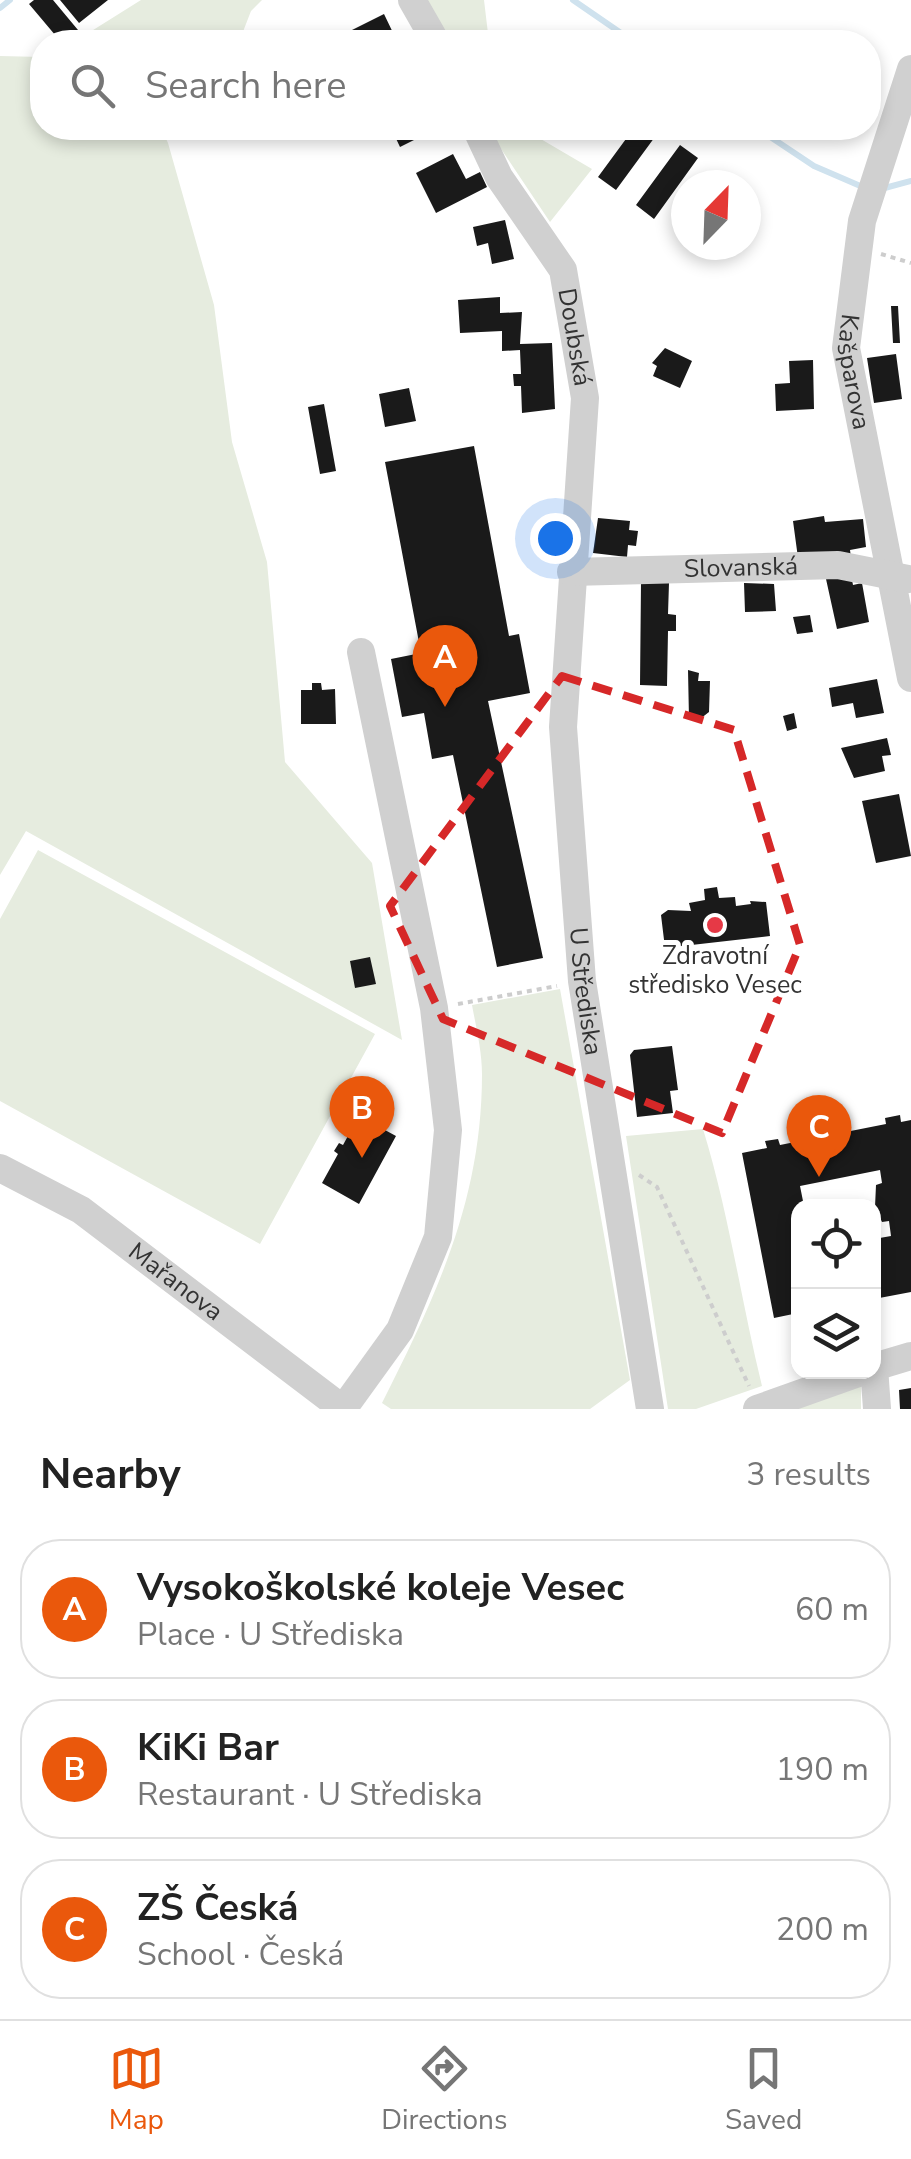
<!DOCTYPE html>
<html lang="en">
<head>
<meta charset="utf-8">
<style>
	:root { --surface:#fff; --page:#f6f6f6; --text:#222; --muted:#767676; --line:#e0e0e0; --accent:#ea580c }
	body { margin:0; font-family:"Nunito Sans",sans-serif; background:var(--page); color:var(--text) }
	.controls { position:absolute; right:30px; bottom:30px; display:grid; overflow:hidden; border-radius:20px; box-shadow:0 5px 15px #0003 }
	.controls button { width:90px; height:90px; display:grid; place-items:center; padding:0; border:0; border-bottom:2px solid var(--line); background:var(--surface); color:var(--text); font:50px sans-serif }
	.compass { position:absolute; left:671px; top:170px; width:90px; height:90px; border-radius:50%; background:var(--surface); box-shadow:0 5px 15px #0003; rotate:23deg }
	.you { position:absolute; left:555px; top:538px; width:35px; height:35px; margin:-25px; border:8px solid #fff; border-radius:50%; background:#1a73e8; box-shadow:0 0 0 15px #1a73e833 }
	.badge { display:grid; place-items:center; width:65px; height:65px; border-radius:50%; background:var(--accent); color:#fff; font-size:32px; font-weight:700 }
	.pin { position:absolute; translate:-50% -82px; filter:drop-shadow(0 2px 5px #0008) }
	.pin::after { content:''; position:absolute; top:52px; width:35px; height:30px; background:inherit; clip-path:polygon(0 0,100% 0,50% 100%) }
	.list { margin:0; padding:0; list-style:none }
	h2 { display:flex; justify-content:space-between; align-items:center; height:130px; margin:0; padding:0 40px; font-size:42px }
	h2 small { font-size:32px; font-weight:400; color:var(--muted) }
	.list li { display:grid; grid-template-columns:65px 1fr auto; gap:30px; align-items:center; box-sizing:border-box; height:140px; margin:0 20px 20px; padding:0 20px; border:2px solid var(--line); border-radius:40px }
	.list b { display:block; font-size:38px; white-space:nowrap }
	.list p { margin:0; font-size:32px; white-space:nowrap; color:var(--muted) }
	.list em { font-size:32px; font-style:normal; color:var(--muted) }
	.icon { flex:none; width:55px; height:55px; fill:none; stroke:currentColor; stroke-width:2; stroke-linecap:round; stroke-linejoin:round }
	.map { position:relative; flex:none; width:911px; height:1409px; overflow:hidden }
	.search { position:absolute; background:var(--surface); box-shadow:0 5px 15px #0003; left:30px; right:30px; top:30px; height:110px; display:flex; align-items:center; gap:25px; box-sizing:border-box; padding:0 35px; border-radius:40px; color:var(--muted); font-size:38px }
	.sheet { height:610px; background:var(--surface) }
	nav { display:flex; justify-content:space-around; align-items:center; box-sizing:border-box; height:140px; border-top:2px solid var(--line); background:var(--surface); font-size:28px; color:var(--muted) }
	nav a { display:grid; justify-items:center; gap:5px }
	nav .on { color:var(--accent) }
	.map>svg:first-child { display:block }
</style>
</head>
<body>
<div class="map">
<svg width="911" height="1409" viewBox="0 0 911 1409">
	<rect width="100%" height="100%" fill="#fff"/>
	<path fill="#e6ecdf" d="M141,0H262L251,11L239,42H74Z
		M427,0H484L489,42H446Z
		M0,56L42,57V128H161L168,143L214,305L232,442L267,562L285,762L372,863L402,1040L26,831L0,875Z
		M487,128H522L592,169L550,222Z
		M38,850L375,1034L260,1244L0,1101V919Z
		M560,989L630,1380L590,1409H391L382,1403C437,1294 482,1199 482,1074C482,1051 476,1027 472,1005Z
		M703,1129C729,1214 741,1300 762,1386L696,1409H668L626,1136Z
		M861,1381V1409H787Z"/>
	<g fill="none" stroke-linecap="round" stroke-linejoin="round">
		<path stroke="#cfe2ee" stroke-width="6" d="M573,0L634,42
			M0,8L10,0
			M757,128L814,166L865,188
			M881,189L911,181"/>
	</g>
	<path fill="#1a1a1a" d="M34,0H53L78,30L61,42L29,4Z
		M60,0H108L79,23Z
		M384,14L396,39L410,32L415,42H351L346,33Z
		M391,128H438L400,147Z
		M634,128L660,130L616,190L598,177Z
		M680,145L698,158L654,219L636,205Z
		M453,154L466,179L480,172L487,187L436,213L416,173Z
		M505,220L514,259L492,264L488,243L477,246L473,227Z
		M500,297V313L522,312L520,344L552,343L555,409L522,413L521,386H514L513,374H521L520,350L502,351V331L460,333L458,300Z
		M891,306H898L900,343H893Z
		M665,348L692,361L680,388L653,376L657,366L652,363Z
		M896,354L902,399L874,403L867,358Z
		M813,360L814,409L776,411L775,384L790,383L789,361Z
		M409,388L416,421L385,427L379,394Z
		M324,404L336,471L320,474L308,407Z
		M474,446L509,636L519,634L530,693L488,701L543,958L497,967L453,755L432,759L424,713L402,717L391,659L421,653L385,462Z
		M824,516L825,522L863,519L866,547L850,550L851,557L798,558L793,521Z
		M598,518L630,521L629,530L638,531L636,546L628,545L627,557L593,553Z
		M851,574L853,585L862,583L869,622L837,629L826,579Z
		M641,583H669L668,614L676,615V631H668L667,686L640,685Z
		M744,583L774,584L776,611L745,612Z
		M810,615L813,632L797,634L793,617Z
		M688,670L699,673L698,681H710L709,712L700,719H689Z
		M877,679L884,713L856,718L853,703L832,707L829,688Z
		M312,683H321L322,690L335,689L336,724H301V690H312Z
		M794,713L797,728L787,731L783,716Z
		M887,738L891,755L882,756L885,771L854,778L841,748Z
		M899,794L911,856L876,863L862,801Z
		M717,887L719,898L735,897L736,906L751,904L750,901L766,902L770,936L665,948L661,915L668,910L691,911L689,903L705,900L704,889Z
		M370,957L376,984L355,988L350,961Z
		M672,1046L678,1090L670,1091L673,1113L637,1117L630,1055L634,1050Z
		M900,1115L901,1122L911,1120V1292L874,1299V1239L891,1236L889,1221L882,1222L875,1207L876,1185L882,1183L880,1170L800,1186L804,1206H798V1313L774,1318L742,1153L767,1148L765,1141L778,1139L780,1145L886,1124L885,1118Z
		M359,1116L396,1136L359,1204L322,1183L338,1154L334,1151L339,1143L343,1145Z
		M911,1388V1409H900L899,1390Z"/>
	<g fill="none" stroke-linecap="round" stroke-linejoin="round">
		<path stroke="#cdcdcd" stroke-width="4" stroke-dasharray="5 5" stroke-linecap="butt" d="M881,254L911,263
			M458,1004L557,986
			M639,1175L657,1187L749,1386"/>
		<g stroke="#d0d0d0" stroke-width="28">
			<path d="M412,0L436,42"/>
			<path id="s1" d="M911,69L862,221L846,348L911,678"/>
			<path id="s2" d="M476,128L499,177L563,270L585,398L563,727L582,981L650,1409"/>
			<path id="s3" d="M571,572L838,565L908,579"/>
			<path id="s4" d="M0,1168L81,1210L343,1409"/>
			<path d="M874,1367L877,1409"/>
			<path d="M874,1367L911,1356"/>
			<path d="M343,1409L400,1330L438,1237L448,1130L434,1008L361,652"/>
			<path d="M757,1409L861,1372"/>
		</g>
	</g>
	<path fill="none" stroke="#d62828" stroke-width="8" stroke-dasharray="20 12" stroke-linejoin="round" d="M562,676L734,730L800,945L722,1133L443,1019L390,906Z"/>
	<circle fill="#e63946" stroke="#fff" stroke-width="4" cx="715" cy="925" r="10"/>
	<g text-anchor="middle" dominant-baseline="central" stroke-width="10" stroke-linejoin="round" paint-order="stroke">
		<g font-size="25" fill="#333" stroke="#fff">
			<text stroke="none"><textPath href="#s2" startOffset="235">Doubská</textPath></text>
			<text stroke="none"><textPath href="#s1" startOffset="312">Kašparova</textPath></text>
			<text stroke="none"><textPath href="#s3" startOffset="170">Slovanská</textPath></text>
			<text stroke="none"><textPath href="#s2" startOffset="892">U Střediska</textPath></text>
			<text stroke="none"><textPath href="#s4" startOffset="210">Mařanova</textPath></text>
		</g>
		<g font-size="25" fill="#333" stroke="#fff">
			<text x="715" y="956">Zdravotní<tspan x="715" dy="29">středisko Vesec</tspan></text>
		</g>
	</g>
</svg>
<div class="controls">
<button><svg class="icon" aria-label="locate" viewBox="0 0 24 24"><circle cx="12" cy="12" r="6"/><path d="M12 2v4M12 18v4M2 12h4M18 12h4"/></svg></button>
<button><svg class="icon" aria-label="layers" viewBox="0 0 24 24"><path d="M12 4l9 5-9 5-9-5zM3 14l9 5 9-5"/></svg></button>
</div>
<svg class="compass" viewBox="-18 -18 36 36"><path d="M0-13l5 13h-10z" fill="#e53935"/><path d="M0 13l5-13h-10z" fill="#767676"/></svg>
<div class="you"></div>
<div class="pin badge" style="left:445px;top:707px">A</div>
<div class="pin badge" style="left:362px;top:1158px">B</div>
<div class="pin badge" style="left:819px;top:1177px">C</div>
<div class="search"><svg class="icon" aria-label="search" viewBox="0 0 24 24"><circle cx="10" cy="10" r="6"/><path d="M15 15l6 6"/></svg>Search here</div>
</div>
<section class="sheet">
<h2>Nearby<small>3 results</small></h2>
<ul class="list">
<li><span class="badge">A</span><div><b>Vysokoškolské koleje Vesec</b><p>Place · U Střediska</p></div><em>60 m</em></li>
<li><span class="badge">B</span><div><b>KiKi Bar</b><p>Restaurant · U Střediska</p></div><em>190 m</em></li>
<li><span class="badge">C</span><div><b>ZŠ Česká</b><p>School · Česká</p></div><em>200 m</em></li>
</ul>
</section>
<nav>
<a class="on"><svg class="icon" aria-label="map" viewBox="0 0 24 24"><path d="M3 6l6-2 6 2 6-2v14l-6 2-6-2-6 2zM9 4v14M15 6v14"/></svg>Map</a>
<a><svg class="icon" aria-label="directions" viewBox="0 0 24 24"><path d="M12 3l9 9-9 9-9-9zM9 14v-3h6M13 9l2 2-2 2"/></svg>Directions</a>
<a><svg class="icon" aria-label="saved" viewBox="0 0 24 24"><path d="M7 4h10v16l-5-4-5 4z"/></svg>Saved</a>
</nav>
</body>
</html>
